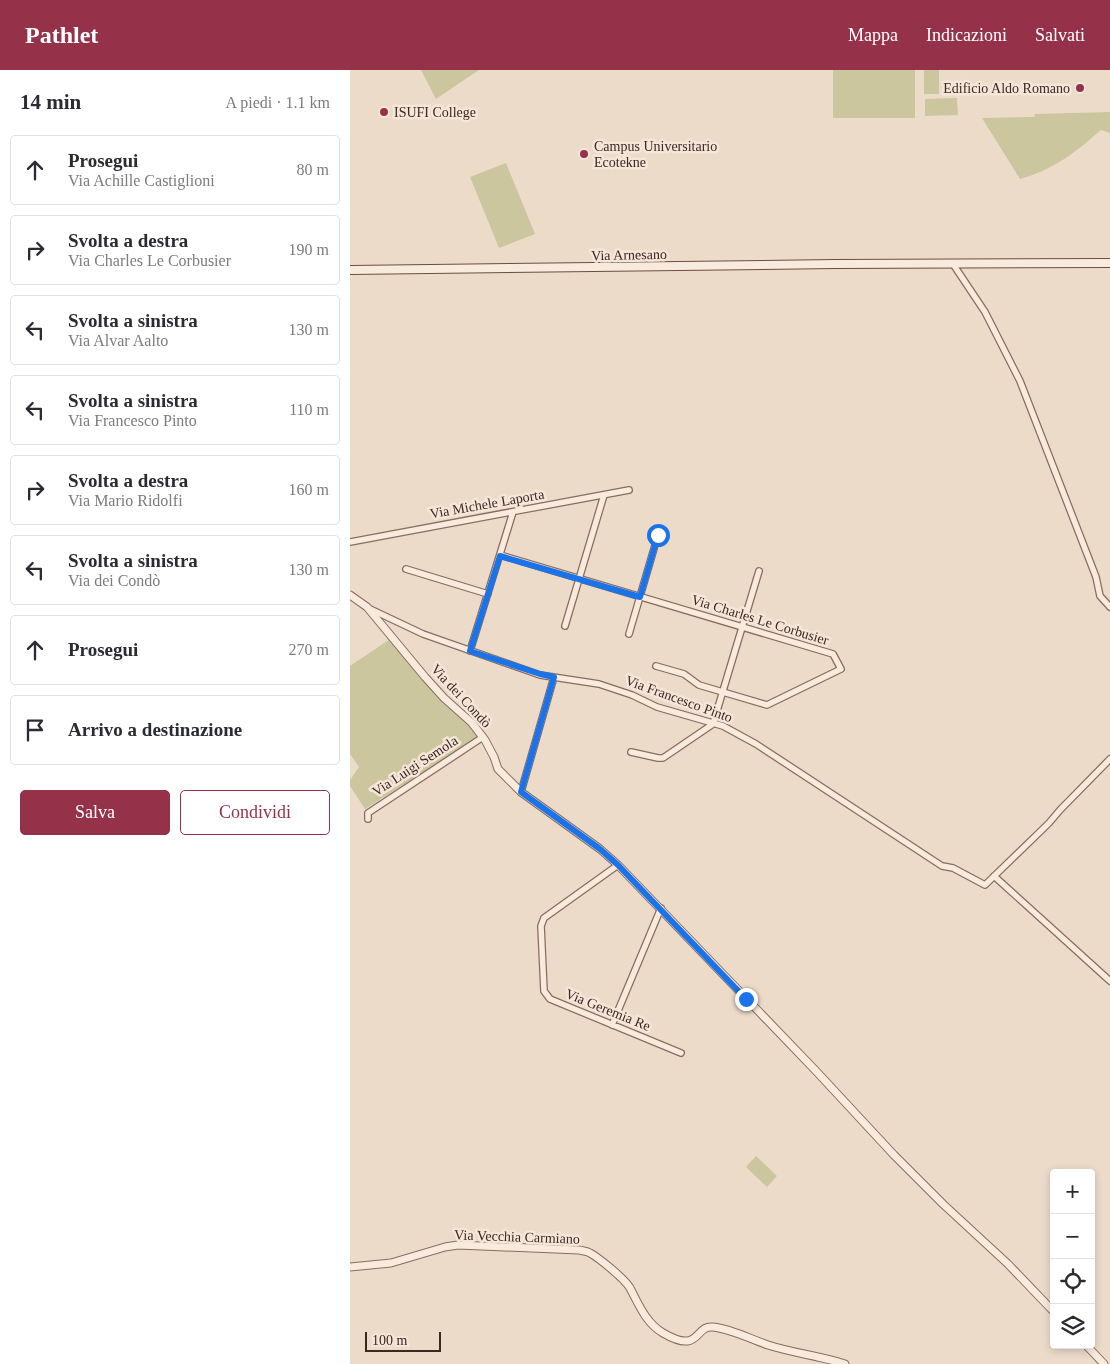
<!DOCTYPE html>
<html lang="it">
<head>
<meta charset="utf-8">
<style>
	:root { --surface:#fff; --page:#f2f2f3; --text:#2b2b33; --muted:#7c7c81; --line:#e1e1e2; --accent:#953249 }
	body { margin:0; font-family:Georgia,serif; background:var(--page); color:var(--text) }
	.controls { position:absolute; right:15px; bottom:15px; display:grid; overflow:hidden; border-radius:5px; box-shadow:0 2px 8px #0003 }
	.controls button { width:45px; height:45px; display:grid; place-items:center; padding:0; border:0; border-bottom:1px solid var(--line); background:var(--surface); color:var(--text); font:25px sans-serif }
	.scale { position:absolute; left:15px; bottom:12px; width:76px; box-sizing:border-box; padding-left:5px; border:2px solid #3a2822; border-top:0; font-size:14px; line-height:18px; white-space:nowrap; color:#3a2822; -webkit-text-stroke:4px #f5e6d9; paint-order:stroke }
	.stop { position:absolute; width:15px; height:15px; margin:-11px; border:4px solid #1a73e8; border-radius:50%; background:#fff }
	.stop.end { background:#1a73e8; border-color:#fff; box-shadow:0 1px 5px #0008 }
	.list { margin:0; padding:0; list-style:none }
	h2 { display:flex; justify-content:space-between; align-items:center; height:65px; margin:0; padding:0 20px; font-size:21px }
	h2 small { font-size:16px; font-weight:400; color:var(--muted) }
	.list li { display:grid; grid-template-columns:32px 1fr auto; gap:15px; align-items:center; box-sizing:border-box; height:70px; margin:0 10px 10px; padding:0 10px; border:1px solid var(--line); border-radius:5px }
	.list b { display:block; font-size:19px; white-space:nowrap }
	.list p { margin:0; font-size:16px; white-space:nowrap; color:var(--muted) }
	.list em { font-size:16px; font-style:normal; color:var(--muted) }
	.actions { display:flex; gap:10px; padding:15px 20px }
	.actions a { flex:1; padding:11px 0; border:1px solid var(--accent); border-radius:5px; text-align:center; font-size:18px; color:var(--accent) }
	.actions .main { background:var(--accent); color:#fff }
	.icon { flex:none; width:28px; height:28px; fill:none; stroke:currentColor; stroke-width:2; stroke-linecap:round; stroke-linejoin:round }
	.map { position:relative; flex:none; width:760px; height:1294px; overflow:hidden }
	header { display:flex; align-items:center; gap:30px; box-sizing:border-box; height:70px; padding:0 25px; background:var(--accent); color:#fff }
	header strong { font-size:24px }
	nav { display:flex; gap:28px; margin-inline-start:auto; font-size:18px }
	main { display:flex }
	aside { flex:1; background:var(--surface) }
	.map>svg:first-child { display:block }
</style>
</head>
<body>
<header>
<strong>Pathlet</strong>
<nav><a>Mappa</a><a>Indicazioni</a><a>Salvati</a></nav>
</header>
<main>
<aside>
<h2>14 min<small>A piedi · 1.1 km</small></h2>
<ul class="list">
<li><svg class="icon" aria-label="ahead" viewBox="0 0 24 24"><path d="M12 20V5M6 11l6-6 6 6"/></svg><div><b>Prosegui</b><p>Via Achille Castiglioni</p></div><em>80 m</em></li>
<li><svg class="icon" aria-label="right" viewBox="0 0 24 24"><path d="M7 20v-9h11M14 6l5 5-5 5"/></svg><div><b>Svolta a destra</b><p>Via Charles Le Corbusier</p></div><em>190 m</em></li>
<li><svg class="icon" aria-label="left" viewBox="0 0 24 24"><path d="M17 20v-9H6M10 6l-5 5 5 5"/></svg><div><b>Svolta a sinistra</b><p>Via Alvar Aalto</p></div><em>130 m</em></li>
<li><svg class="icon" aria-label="left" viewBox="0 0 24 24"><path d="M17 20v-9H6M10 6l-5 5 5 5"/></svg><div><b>Svolta a sinistra</b><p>Via Francesco Pinto</p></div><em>110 m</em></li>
<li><svg class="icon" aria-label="right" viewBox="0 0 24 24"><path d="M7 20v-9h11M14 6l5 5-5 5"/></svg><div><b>Svolta a destra</b><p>Via Mario Ridolfi</p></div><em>160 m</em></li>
<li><svg class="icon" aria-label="left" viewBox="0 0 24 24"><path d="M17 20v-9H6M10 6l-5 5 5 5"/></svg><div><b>Svolta a sinistra</b><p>Via dei Condò</p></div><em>130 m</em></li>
<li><svg class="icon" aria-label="ahead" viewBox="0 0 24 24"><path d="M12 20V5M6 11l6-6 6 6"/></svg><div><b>Prosegui</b></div><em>270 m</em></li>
<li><svg class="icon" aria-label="arrive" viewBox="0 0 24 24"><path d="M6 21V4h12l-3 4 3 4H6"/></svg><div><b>Arrivo a destinazione</b></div></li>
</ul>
<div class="actions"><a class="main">Salva</a><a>Condividi</a></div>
</aside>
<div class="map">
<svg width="760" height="1294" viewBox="0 0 760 1294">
	<rect width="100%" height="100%" fill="#eddbca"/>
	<path fill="#cbc69e" d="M71,0H129L86,29Z
		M483,0H565V48H483Z
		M574,0H589V24H574Z
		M607,28L608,45L575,46V29Z
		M760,42V63L751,60C726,82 703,100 670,109L632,48L684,47L685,44Z
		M156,93L185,164L149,178L120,107Z
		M40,569L121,655L129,667L15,739L0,716V710L9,697L0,684V596Z
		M406,1086L427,1106L417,1117L396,1097Z"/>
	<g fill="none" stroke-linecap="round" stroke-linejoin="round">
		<g stroke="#896c5f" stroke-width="8">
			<path id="minor" d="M603,194L635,242L670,311L746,507L750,526L760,537
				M0,472L279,420
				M150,485L483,584L491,599L417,635L349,615L334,604L306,596
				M56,499L138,524
				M18,538L73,564L190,605L249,614L282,625L307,637L373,656L406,674L592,796L603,798L635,815L699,753L710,740L760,689
				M215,556L254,425
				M279,564L308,465
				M120,581L163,442
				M281,682L308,688H313L363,654L409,501
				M171,722L204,607
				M18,749V743L133,667
				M268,795L194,848L191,856L194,921L200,929L331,983
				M644,806L760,911
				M262,955L311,838"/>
		</g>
		<g stroke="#896c5f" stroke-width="9">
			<path id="tertiary" d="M0,525L17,537L75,607L94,628L122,653L135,670L144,687L148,699L171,722L250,779L268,795L466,1001L544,1085L593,1134L658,1194L704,1242
				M0,1197L41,1193L95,1177L108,1175L229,1180C233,1181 237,1181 240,1183C249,1188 275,1209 280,1218C289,1235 296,1253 313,1263C351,1285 344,1255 363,1257C382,1259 400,1269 418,1275C443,1283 470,1286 495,1294
				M736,1275L754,1294"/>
		</g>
		<g stroke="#6b4d42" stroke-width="10">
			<path id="secondary" d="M0,200L485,194L760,193"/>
		</g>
		<use href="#minor" stroke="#f8eadd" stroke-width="5.5"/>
		<use href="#tertiary" stroke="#f8eadd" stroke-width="7"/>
		<use href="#secondary" stroke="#f8eadd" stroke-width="8"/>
	</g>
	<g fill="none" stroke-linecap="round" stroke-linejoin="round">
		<path stroke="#1a73e8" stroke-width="6" d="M308,465L290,527L150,486L120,581L190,604L204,607L171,722L250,779L268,795L396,929"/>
	</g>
	<g fill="#953249" stroke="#f5e6d9" stroke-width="2">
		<circle cx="730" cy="18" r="5"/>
		<circle cx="34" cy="42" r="5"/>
		<circle cx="234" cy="84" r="5"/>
	</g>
	<g text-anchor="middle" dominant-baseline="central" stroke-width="5" stroke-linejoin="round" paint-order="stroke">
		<g font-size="14" fill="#3a2822" stroke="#f5e6d9" text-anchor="start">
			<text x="720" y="18" text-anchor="end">Edificio Aldo Romano</text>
			<text x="44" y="42">ISUFI College</text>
			<text x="244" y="76">Campus Universitario<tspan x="244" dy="16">Ecotekne</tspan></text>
		</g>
		<g font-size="14" fill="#3a2822" stroke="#f5e6d9">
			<text transform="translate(279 185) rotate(-1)">Via Arnesano</text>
			<text transform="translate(137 434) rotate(-10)">Via Michele Laporta</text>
			<text transform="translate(410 550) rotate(17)">Via Charles Le Corbusier</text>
			<text transform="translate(111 626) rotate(47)">Via dei Condò</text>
			<text transform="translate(329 629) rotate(20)">Via Francesco Pinto</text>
			<text transform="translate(65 696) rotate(-33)">Via Luigi Semola</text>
			<text transform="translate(258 940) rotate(22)">Via Geremia Re</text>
			<text transform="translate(167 1167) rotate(2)">Via Vecchia Carmiano</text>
		</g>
	</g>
</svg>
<div class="controls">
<button>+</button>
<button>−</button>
<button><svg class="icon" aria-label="locate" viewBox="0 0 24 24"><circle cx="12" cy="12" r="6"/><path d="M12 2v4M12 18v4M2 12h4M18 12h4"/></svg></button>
<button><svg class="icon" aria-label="layers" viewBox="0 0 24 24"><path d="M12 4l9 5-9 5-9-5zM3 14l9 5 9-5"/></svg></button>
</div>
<div class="scale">100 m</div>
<div class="stop" style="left:308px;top:465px"></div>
<div class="stop end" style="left:396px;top:929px"></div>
</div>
</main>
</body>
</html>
